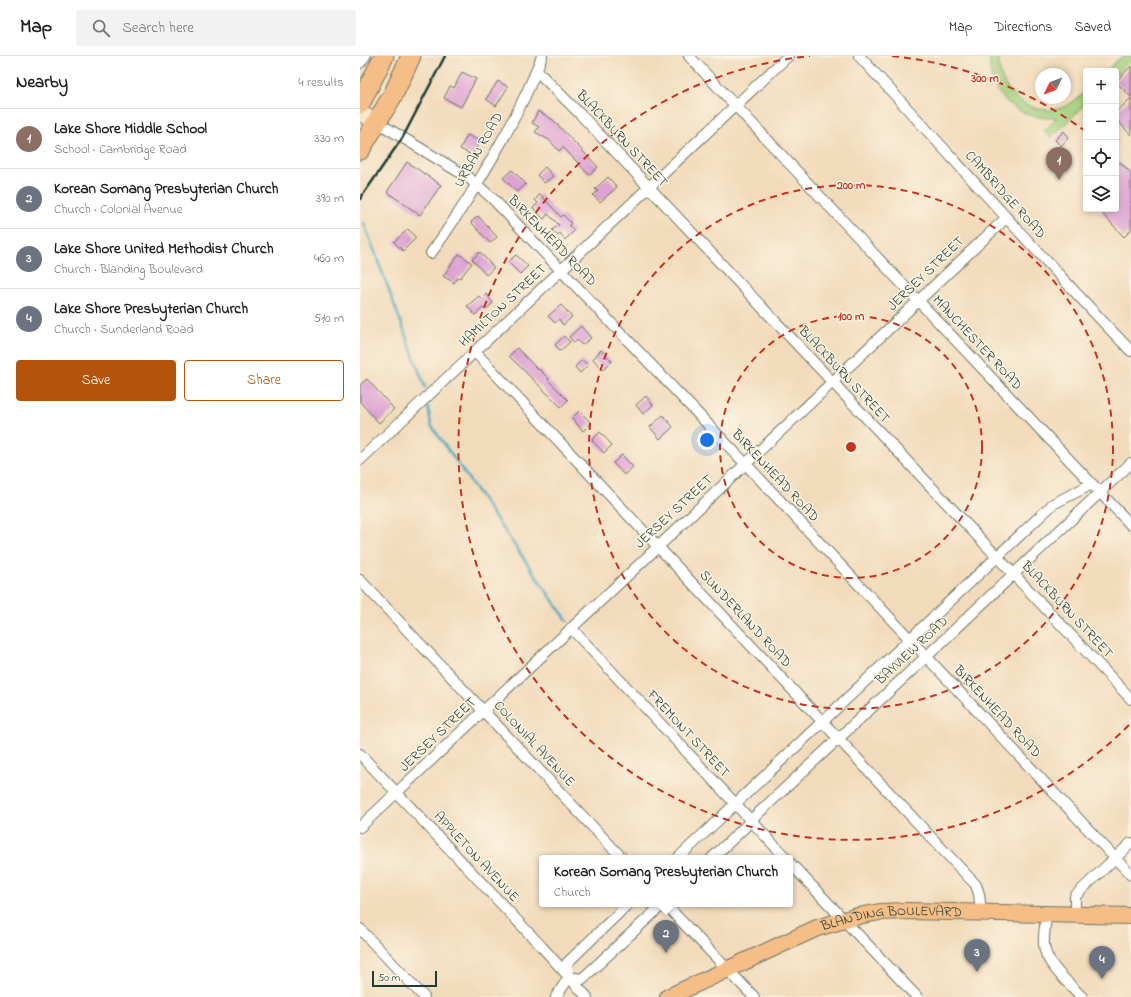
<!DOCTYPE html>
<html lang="en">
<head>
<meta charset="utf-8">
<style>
	:root { --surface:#fff; --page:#f2f2f2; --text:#222; --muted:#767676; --line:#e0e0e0; --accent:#b45309 }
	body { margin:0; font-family:"Indie Flower",sans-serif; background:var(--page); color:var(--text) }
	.controls { position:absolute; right:12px; top:12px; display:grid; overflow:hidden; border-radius:4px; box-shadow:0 2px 6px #0003 }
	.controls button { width:36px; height:36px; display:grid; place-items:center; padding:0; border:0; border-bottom:1px solid var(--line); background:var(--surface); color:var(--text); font:20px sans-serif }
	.compass { position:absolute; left:675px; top:12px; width:36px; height:36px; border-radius:50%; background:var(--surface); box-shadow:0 2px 6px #0003; rotate:227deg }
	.scale { position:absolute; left:12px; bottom:10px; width:65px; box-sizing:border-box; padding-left:4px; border:2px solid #1f3d34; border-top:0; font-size:11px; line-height:14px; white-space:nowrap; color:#1f3d34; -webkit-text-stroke:3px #fcf5e5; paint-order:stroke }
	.you { position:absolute; left:347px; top:384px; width:14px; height:14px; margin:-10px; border:3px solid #fff; border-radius:50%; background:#1a73e8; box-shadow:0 0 0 6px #1a73e833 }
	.badge { display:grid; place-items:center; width:26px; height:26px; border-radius:50%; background:var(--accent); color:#fff; font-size:13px; font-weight:700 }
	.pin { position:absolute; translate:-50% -33px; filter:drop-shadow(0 1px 2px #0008) }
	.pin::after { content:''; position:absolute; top:21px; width:14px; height:12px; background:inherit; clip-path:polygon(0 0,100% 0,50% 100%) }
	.popup { position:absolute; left:179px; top:799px; width:254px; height:52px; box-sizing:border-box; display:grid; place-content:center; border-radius:4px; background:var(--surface); filter:drop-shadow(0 1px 3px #0005); font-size:13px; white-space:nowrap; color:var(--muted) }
	.popup b { font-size:15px; color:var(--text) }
	.popup::after { content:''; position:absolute; left:50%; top:100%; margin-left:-8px; border:8px solid transparent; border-top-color:var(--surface) }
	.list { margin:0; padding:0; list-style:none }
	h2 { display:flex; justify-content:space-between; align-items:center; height:52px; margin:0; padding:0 16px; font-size:17px }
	h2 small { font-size:13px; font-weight:400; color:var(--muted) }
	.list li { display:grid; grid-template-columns:26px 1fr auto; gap:12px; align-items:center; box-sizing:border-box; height:60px; padding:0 16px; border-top:1px solid var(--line) }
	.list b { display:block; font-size:15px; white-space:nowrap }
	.list p { margin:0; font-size:13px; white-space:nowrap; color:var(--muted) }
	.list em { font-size:13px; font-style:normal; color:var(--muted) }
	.actions { display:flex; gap:8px; padding:12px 16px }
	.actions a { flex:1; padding:9px 0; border:1px solid var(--accent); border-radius:4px; text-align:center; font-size:14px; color:var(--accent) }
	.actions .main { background:var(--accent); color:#fff }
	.icon { flex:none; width:22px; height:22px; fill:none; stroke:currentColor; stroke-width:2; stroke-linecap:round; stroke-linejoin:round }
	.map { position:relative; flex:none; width:771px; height:941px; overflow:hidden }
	header { display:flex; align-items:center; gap:24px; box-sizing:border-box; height:56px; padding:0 20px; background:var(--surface); border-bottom:1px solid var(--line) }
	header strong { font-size:19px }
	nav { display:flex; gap:22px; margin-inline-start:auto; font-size:14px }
	.search { width:280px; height:36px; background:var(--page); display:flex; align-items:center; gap:10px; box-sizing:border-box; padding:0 14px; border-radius:4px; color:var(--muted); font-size:15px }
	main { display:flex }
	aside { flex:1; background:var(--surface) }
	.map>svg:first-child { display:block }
</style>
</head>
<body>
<header>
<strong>Map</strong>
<div class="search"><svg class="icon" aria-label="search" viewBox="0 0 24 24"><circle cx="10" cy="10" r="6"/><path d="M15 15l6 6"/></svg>Search here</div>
<nav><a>Map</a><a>Directions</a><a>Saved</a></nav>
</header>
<main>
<aside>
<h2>Nearby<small>4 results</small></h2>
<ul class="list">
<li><span class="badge" style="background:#8d6e63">1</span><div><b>Lake Shore Middle School</b><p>School · Cambridge Road</p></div><em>330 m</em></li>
<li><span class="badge" style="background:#6b7280">2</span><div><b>Korean Somang Presbyterian Church</b><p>Church · Colonial Avenue</p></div><em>390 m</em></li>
<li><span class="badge" style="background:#6b7280">3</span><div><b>Lake Shore United Methodist Church</b><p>Church · Blanding Boulevard</p></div><em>460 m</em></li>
<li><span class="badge" style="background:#6b7280">4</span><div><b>Lake Shore Presbyterian Church</b><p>Church · Sunderland Road</p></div><em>510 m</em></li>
</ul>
<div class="actions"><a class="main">Save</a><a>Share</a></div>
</aside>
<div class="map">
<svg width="771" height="941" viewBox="0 0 771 941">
	<rect width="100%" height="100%" fill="#fcf5e5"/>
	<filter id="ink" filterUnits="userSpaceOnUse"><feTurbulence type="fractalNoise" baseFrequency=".025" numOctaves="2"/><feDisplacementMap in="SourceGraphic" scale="8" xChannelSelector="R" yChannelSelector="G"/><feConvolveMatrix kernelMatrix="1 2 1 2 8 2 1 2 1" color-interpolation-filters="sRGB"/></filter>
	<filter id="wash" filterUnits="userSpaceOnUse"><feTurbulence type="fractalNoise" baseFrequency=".012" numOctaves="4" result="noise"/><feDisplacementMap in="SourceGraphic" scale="16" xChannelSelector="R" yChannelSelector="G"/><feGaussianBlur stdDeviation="0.9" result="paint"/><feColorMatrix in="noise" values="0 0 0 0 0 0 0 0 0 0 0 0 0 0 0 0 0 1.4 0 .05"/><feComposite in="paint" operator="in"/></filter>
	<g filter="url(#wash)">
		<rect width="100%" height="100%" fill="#f2dbbb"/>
		<path fill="#a3ce7b" stroke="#618658" d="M630,0H639C636,33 667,61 700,52C711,49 718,42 726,35V48L691,82L684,75L697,62C660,65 626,40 630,0Z
			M762,0H771V4L756,19V15H746Z"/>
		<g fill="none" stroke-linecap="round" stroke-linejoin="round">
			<path stroke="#40a9c0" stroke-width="2.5" d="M4,167L65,331
				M68,351L71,369L196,549L208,565"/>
		</g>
		<g id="blocks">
			<path fill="#dda2d3" d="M771,10V41L756,26Z
				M102,16L116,23L101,51L84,42L90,30L94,32Z
				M138,25L148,31L136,50L126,43Z
				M771,42V79L756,63V56Z
				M178,55L193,64L238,111L229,119L203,91L199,95L189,84L175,76L179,71L172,67Z
				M704,75L709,81L701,90L695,84Z
				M107,79L120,85L112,99L100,93Z
				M47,106L81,129L60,159L27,136Z
				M760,106L771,117V174L764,181L741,156L745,153H756V110Z
				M185,111L193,120L184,127L177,119Z
				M152,114L166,128L157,136L143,122Z
				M248,121L257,131L240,146L233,139L238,135L235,133Z
				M180,138L201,161L203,159L211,167L209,169L214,175L205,184L200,177L198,180L192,174L199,169L188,158L184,163L173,152L178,147L175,144Z
				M118,160L137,181L130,187L111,166Z
				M48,173L56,182L43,195L34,186Z
				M120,196L134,212L126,219L112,203Z
				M99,198L112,207L100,222L98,221L94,227L83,220Z
				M156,199L168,210L160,218L148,206Z
				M126,238L133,247L125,254L123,252L115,259L107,250L119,240L121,242Z
				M201,249L212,261L203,269L199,263L195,267L188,260Z
				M221,270L231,282L222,289L217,284L214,287L209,281Z
				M204,280L210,286L200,295L195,289Z
				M157,292L178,314L179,313L189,323L188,324L208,344L201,351L149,300Z
				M241,294L252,305L243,314L233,303Z
				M222,304L228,309L220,317L215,311Z
				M7,323L34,353L19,367L0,346V329Z
				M286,340L293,349L283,358L276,349Z
				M219,355L231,367L223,375L212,362Z
				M303,359L313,371L300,383L290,371Z
				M240,376L252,389L244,397L232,384Z
				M262,399L273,411L264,419L253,407Z"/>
		</g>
	</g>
	<g filter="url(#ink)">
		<use href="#blocks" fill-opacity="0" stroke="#697463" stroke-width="1"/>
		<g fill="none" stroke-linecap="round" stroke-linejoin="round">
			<g stroke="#697463" stroke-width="12">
				<path id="street" d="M329,0L512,196L771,469
					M499,0C590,98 678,199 771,295
					M0,7L5,0
					M176,14L220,58L771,643
					M17,66L109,122L132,142L380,402L771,819
					M71,197C84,180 95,162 107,144C136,98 163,51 182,0
					M115,296L616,829L619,838L621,856
					M0,404L428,0
					M0,524L262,802
					M211,572L426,802
					M0,698L182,891L227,941
					M0,771C215,568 432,366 646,162
					M318,802L693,448L732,428
					M352,802L384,772L391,764L566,601L771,407
					M430,807L557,941
					M305,848L394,941
					M686,858C686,868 683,879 684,889C685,908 710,928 722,941
					M715,859V840L771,787
					M0,873L64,941
					M209,921L222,923L303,848
					M196,941L209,921L207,907L268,848"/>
			</g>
			<g stroke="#697463" stroke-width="17">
				<path id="secondary" d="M0,57L17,66"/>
			</g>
			<g stroke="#697463" stroke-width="18">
				<g id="primary">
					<path id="s1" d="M308,941L457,872L498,860L520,856L547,855L771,860"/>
				</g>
			</g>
			<g stroke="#697463" stroke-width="21">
				<path id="highway" d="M0,48L24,0
					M0,94L33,39L51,0"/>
			</g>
			<use href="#street" stroke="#fff" stroke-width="10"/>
			<use href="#secondary" stroke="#fbe5cf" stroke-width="15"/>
			<use href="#primary" stroke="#f6be87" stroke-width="16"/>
			<use href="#highway" stroke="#f6be87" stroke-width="19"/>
			<path stroke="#1f3d34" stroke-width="2.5" d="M0,143L43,81L85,0"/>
		</g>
	</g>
	<g fill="none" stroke="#c8321e" stroke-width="2" stroke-dasharray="7 5">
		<circle cx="491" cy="391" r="131"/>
		<circle cx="491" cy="391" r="262"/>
		<path d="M769 669A393 393 0 1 1 450 0M532 0A393 393 0 0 1 725 75"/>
	</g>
	<g text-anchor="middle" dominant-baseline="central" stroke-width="3" stroke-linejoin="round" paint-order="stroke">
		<g font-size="14" fill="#1f3d34" stroke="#fcf5e5">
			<text transform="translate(262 83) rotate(47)">BLACKBURN STREET</text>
			<text transform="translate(119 94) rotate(-60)">URBAN ROAD</text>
			<text transform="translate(645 139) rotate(48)">CAMBRIDGE ROAD</text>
			<text transform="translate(192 185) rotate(46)">BIRKENHEAD ROAD</text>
			<text transform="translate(566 218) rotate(-44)">JERSEY STREET</text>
			<text transform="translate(143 250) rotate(-43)">HAMILTON STREET</text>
			<text transform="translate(617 287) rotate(47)">MANCHESTER ROAD</text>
			<text transform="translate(484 319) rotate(47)">BLACKBURN STREET</text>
			<text transform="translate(415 420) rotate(47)">BIRKENHEAD ROAD</text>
			<text transform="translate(314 456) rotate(-43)">JERSEY STREET</text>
			<text transform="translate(707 554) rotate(47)">BLACKBURN STREET</text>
			<text transform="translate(385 563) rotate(47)">SUNDERLAND ROAD</text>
			<text transform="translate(552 595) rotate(-43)">BAYVIEW ROAD</text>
			<text transform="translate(637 656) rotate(47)">BIRKENHEAD ROAD</text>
			<text transform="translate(328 678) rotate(47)">FREMONT STREET</text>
			<text transform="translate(78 679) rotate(-44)">JERSEY STREET</text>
			<text transform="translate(174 688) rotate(47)">COLONIAL AVENUE</text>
			<text transform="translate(116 801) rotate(47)">APPLETON AVENUE</text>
			<text stroke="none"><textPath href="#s1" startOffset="240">BLANDING BOULEVARD</textPath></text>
		</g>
	</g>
	<circle cx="491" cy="391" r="6" fill="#c8321e" stroke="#fcf5e5" stroke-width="2"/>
	<g font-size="12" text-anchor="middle" font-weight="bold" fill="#c8321e" stroke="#fcf5e5" stroke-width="3" stroke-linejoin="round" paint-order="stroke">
		<text x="625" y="26">300 m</text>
		<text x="491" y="133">200 m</text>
		<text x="491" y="264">100 m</text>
	</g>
</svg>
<div class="controls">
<button>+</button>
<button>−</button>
<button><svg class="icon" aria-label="locate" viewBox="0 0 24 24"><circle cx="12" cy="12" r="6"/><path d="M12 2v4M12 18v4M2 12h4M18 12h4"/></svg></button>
<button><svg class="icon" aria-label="layers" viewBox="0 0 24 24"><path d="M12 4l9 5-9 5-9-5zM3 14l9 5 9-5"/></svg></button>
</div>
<svg class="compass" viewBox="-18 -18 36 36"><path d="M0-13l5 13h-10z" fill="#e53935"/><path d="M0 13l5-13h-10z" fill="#767676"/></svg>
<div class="scale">50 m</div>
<div class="you"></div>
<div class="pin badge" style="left:699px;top:124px;background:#8d6e63">1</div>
<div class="pin badge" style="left:306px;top:897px;background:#6b7280">2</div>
<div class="popup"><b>Korean Somang Presbyterian Church</b>Church</div>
<div class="pin badge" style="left:617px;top:916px;background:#6b7280">3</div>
<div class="pin badge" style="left:742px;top:923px;background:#6b7280">4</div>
</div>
</main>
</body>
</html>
